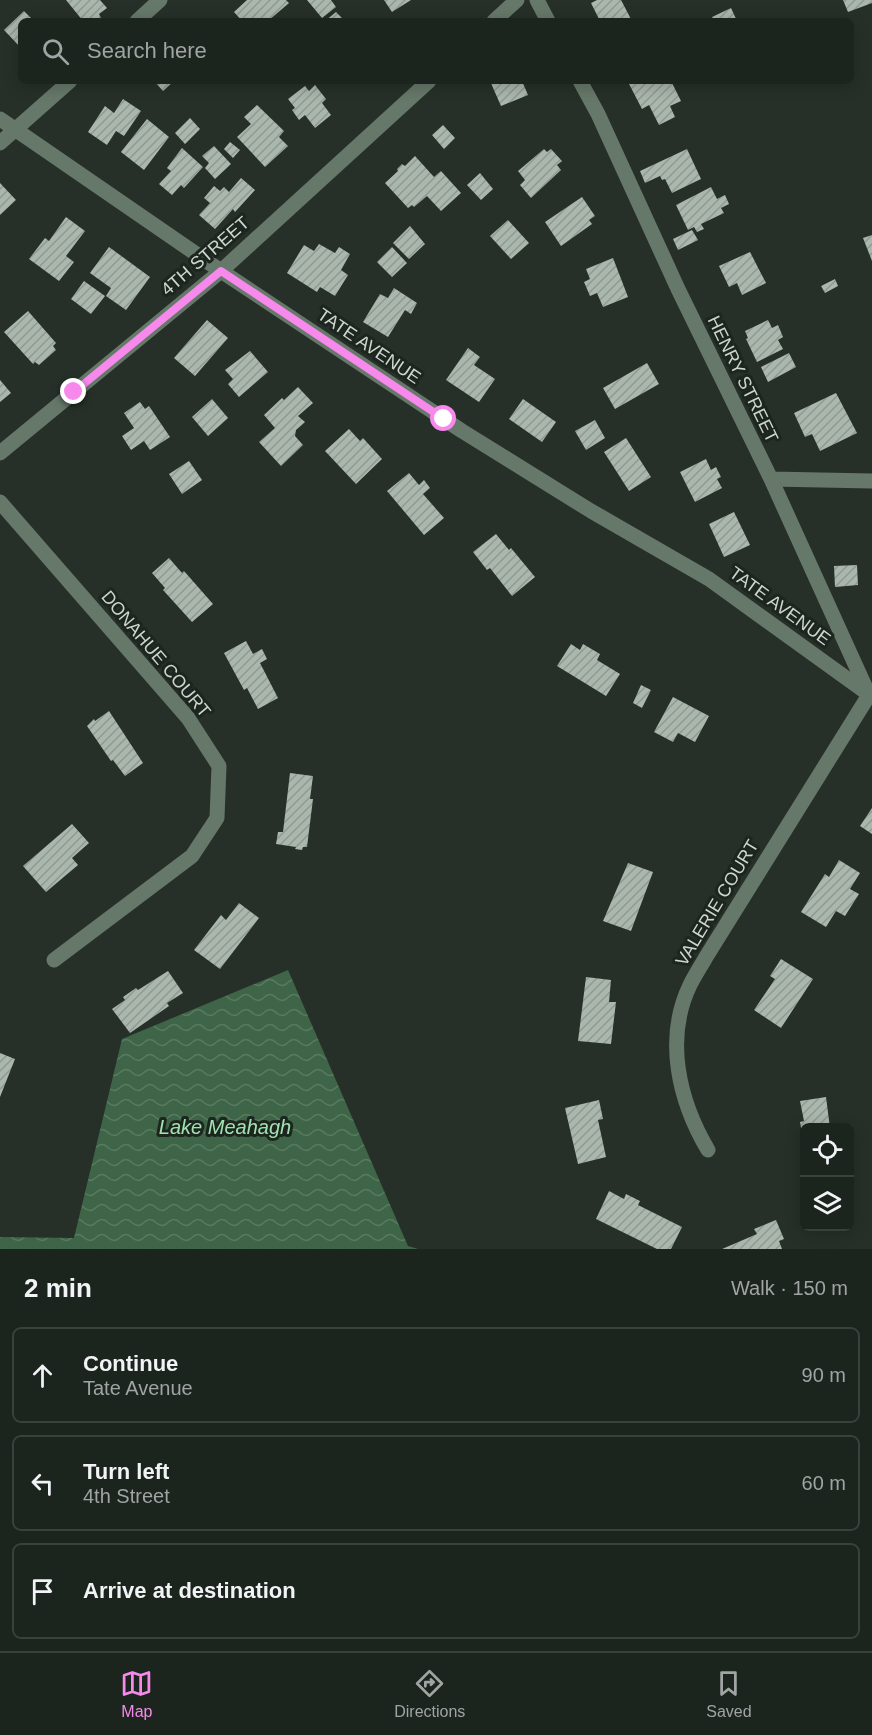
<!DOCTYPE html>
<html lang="en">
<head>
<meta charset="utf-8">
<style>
	:root { --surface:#1c241e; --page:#29302b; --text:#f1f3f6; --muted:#a0a4a4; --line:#3a413c; --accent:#f788ec }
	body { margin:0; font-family:Arial,sans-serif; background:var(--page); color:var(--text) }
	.controls { position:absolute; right:18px; bottom:18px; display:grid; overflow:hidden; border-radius:9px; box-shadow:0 3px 15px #0003 }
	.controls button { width:54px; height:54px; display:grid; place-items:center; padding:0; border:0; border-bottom:2px solid var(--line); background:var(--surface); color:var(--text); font:30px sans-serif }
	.stop { position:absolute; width:18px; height:18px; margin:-14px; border:4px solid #f788ec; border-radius:50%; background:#fff }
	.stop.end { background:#f788ec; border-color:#fff; box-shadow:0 2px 6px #0008 }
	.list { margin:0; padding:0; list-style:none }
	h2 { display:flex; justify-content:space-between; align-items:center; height:78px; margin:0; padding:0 24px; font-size:26px }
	h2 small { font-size:20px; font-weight:400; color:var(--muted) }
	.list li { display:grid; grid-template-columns:39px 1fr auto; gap:18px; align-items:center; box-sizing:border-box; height:96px; margin:0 12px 12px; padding:0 12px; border:2px solid var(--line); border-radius:9px }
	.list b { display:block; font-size:22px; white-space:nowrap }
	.list p { margin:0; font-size:20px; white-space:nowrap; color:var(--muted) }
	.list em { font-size:20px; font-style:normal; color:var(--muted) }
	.icon { flex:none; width:33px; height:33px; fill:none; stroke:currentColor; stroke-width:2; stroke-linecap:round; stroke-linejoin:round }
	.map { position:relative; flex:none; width:872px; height:1249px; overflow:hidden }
	.search { position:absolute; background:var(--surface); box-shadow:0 3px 15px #0003; left:18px; right:18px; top:18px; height:66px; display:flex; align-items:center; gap:15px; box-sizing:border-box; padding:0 21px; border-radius:9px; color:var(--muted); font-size:22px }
	.sheet { height:402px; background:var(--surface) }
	nav { display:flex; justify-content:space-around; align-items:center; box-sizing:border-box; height:84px; border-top:2px solid var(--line); background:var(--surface); font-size:16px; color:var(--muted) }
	nav a { display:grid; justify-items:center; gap:3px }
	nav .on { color:var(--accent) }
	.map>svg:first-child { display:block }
</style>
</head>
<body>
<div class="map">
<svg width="872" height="1249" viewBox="0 0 872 1249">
	<defs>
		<pattern id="water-waves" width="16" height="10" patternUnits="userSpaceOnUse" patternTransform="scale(1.5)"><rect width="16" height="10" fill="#3e6547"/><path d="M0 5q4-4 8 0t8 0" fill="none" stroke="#597a60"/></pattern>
		<pattern id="building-hatch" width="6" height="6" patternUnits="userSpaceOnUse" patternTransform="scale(1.5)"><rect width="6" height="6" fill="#aab7ad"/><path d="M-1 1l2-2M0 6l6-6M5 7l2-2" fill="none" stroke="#8f9991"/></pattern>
	</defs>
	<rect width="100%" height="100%" fill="#263028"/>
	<path fill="url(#water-waves)" d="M288,970L408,1246L418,1249H0V1237L74,1238L122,1039Z"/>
	<path fill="url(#building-hatch)" d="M66,0H100L107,8L99,14L101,18L97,21H83Z
		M247,0H286L289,3L268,21H242L234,12Z
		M307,0H331L336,7L322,18Z
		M384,0H411L392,12Z
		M597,0H621L632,21H600L591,3Z
		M843,0H872V3L848,12Z
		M731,8L737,21H714L712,17Z
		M24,11L34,21H21V48L4,30Z
		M336,12L345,21H325Z
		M154,81H174L163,91Z
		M490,81H522L528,95L501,106Z
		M671,81L681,101L670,106L675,117L659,125L649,105L642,109L628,82Z
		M315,85L326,99L322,103L331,115L315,128L305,115L299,120L292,110L295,108L288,99L305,86L309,91Z
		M123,99L141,111L124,136L116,131L107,145L88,132L105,106L114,113Z
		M257,105L284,131L279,137L288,146L265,167L237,137L251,124L244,117Z
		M190,118L200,129L185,144L175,133Z
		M147,119L169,137L144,170L121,152Z
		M443,125L455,138L444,149L432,135Z
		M230,142L240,150L233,158L224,149Z
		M214,146L231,164L215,179L205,168L209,163L202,156Z
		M182,148L203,167L184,188L181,185L172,195L159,184L171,171L167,168Z
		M544,149L547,152L551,149L562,161L557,165L561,170L531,198L520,185L525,180L518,171Z
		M687,149L701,179L672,193L665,179L662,180L660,176L645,183L640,171Z
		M415,156L434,177L441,171L461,193L441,211L427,196L414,207L412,205L408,208L385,183L398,171L397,169L402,164L405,166Z
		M480,173L493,189L481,200L467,185Z
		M241,178L255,190L235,212L233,209L215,229L199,215L210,203L204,198L214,186L220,191L224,187L229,192Z
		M0,183L16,200L0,215Z
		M711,187L717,199L725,195L729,204L721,208L724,213L701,224L704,229L697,232L694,227L688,230L676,205Z
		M582,197L595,216L589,220L592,224L561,246L545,222Z
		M66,217L85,231L66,256L74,262L59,281L29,259L45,238L49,241Z
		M508,220L529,243L511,259L490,236Z
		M410,226L425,244L409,259L393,243Z
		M692,230L698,240L678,250L673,239Z
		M872,235V261L863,238Z
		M319,244L335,253L339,247L350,254L341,270L348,275L335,296L320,287L317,292L287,273L304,245L314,251Z
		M109,247L150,277L126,310L106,296L111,288L90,273Z
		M392,247L407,263L392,277L377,262Z
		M750,252L766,283L742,295L737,283L729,287L719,266Z
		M613,258L628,297L603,307L597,293L590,296L584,282L590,279L586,269Z
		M835,279L838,286L825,293L821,286Z
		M84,281L105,296L91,314L71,299Z
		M394,288L417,303L411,314L405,310L388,337L363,322L380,294L388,298Z
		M28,311L56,343L53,346L56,350L39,365L35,362L33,364L4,332Z
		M207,320L228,338L195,376L174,358Z
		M768,320L772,328L778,325L783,337L778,340L783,349L757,362L746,339L748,338L745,331Z
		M468,348L480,357L474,365L495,379L479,402L446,380Z
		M250,351L268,372L239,397L228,384L233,379L225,370Z
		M789,353L796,367L768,382L761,367Z
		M647,363L659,384L615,409L603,388Z
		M0,380L11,393L0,402Z
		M298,387L313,403L298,416L305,422L296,430L295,436L303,445L281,466L259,442L275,428L264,415L282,398L284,400Z
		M836,393L857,433L820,451L812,434L805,437L794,413Z
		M212,399L228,418L208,436L192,417Z
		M523,399L556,422L542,442L509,419Z
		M140,402L145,409L149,406L170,437L150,450L144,441L131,450L122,436L134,428L124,413Z
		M595,420L605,438L586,450L575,431Z
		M349,429L360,441L363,438L382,459L356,484L325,451Z
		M626,438L651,477L629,491L604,452Z
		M706,459L711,470L716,467L721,477L717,479L722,488L695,502L680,472Z
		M189,461L202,480L182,494L169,474Z
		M409,473L419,485L424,480L430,488L423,494L444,518L424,535L387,491Z
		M734,512L750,545L724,557L709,524Z
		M496,534L509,550L511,548L535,577L512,596L490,568L487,570L473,552Z
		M169,558L182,573L184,571L213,604L192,622L163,590L165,588L152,573Z
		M857,565L858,585L835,587L834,566Z
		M246,641L253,654L262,649L267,659L260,663L278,698L258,709L247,688L244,690L224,653Z
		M571,644L580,650L583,644L600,654L597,660L620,674L606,696L557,666Z
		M641,685L651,690L642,708L633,703Z
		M673,697L709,716L695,742L678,733L673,742L654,732Z
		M109,711L143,763L125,776L113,760L111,761L87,726L94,719L95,721Z
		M290,773L313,776L310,799H313L307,847H303L302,850L295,849L296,847L276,844L278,832H283Z
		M872,808V834L860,826Z
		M72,824L89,843L72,858L78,865L46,892L23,866Z
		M839,860L860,873L850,889L859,894L845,916L836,911L826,927L801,912L825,874L829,877Z
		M628,863L653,872L631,931L603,921Z
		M239,903L259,918L220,969L194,950L221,915L226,920Z
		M781,959L813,979L781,1028L754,1010L775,979L770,976Z
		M168,971L183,993L167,1003L169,1006L130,1033L112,1009L125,1000L123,997L136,988L138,990Z
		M586,977L611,980L609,1002H616L611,1044L578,1041Z
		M0,1053L15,1059L0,1097Z
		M826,1097L830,1128H804L803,1139L800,1122L804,1121L800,1101Z
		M599,1100L603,1119L598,1120L606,1157L578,1164L565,1108Z
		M609,1191L624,1199L626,1194L640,1201L638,1205L682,1227L671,1249H657L596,1219Z
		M776,1220L784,1239L779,1241L782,1249H722L757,1234L754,1229Z"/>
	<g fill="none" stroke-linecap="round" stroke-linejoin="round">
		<path stroke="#667869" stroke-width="15" d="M537,0L548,21
			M137,21L160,0
			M494,21L517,0
			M580,81L598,114L678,289L771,479L869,695L706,957C701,966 695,975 690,985C664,1039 679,1101 708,1150
			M0,119L221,271L462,431L591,511L709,579L867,693
			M0,143L70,81
			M0,453L221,271L429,81
			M771,479L872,481
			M0,502L188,718L219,766L217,818L192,856L54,960"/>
	</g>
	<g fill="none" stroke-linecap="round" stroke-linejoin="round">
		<path stroke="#f788ec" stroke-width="8" d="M74,392L221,271L444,419"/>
	</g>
	<g text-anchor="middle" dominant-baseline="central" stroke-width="6" stroke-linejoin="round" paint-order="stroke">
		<g font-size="18" fill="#ced5cf" stroke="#1c261e">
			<text transform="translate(205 256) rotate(-41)">4TH STREET</text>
			<text transform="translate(369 346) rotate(34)">TATE AVENUE</text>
			<text transform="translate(743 379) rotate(64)">HENRY STREET</text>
			<text transform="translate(780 606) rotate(36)">TATE AVENUE</text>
			<text transform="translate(156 654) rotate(50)">DONAHUE COURT</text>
			<text transform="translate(717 903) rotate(-59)">VALERIE COURT</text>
		</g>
		<g font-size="20" font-style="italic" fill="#a1e2b0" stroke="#1c261e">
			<text x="225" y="1127">Lake Meahagh</text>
		</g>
	</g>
</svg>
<div class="controls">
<button><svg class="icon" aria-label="locate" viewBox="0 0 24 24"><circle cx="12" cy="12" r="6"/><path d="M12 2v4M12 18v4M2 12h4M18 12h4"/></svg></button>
<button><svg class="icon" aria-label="layers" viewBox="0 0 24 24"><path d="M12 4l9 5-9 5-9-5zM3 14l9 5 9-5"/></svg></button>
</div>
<div class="stop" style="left:444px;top:419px"></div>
<div class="stop end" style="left:74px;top:392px"></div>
<div class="search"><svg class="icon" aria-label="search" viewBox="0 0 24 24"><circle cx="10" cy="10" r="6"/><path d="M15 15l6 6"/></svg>Search here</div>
</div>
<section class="sheet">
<h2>2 min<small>Walk · 150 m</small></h2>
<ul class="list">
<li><svg class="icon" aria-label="ahead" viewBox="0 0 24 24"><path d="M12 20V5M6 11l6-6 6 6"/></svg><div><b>Continue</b><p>Tate Avenue</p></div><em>90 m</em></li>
<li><svg class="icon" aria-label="left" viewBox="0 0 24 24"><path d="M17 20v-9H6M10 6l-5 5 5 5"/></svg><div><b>Turn left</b><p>4th Street</p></div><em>60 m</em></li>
<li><svg class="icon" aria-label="arrive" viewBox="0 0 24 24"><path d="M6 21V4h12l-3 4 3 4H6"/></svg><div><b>Arrive at destination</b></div></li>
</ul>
</section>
<nav>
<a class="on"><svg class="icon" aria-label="map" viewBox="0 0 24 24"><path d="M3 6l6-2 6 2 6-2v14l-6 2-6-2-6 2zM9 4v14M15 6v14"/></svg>Map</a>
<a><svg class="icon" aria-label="directions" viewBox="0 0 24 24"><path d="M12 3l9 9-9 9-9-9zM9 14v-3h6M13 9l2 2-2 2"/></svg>Directions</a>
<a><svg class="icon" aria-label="saved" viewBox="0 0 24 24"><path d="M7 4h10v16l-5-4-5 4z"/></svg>Saved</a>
</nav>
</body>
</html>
